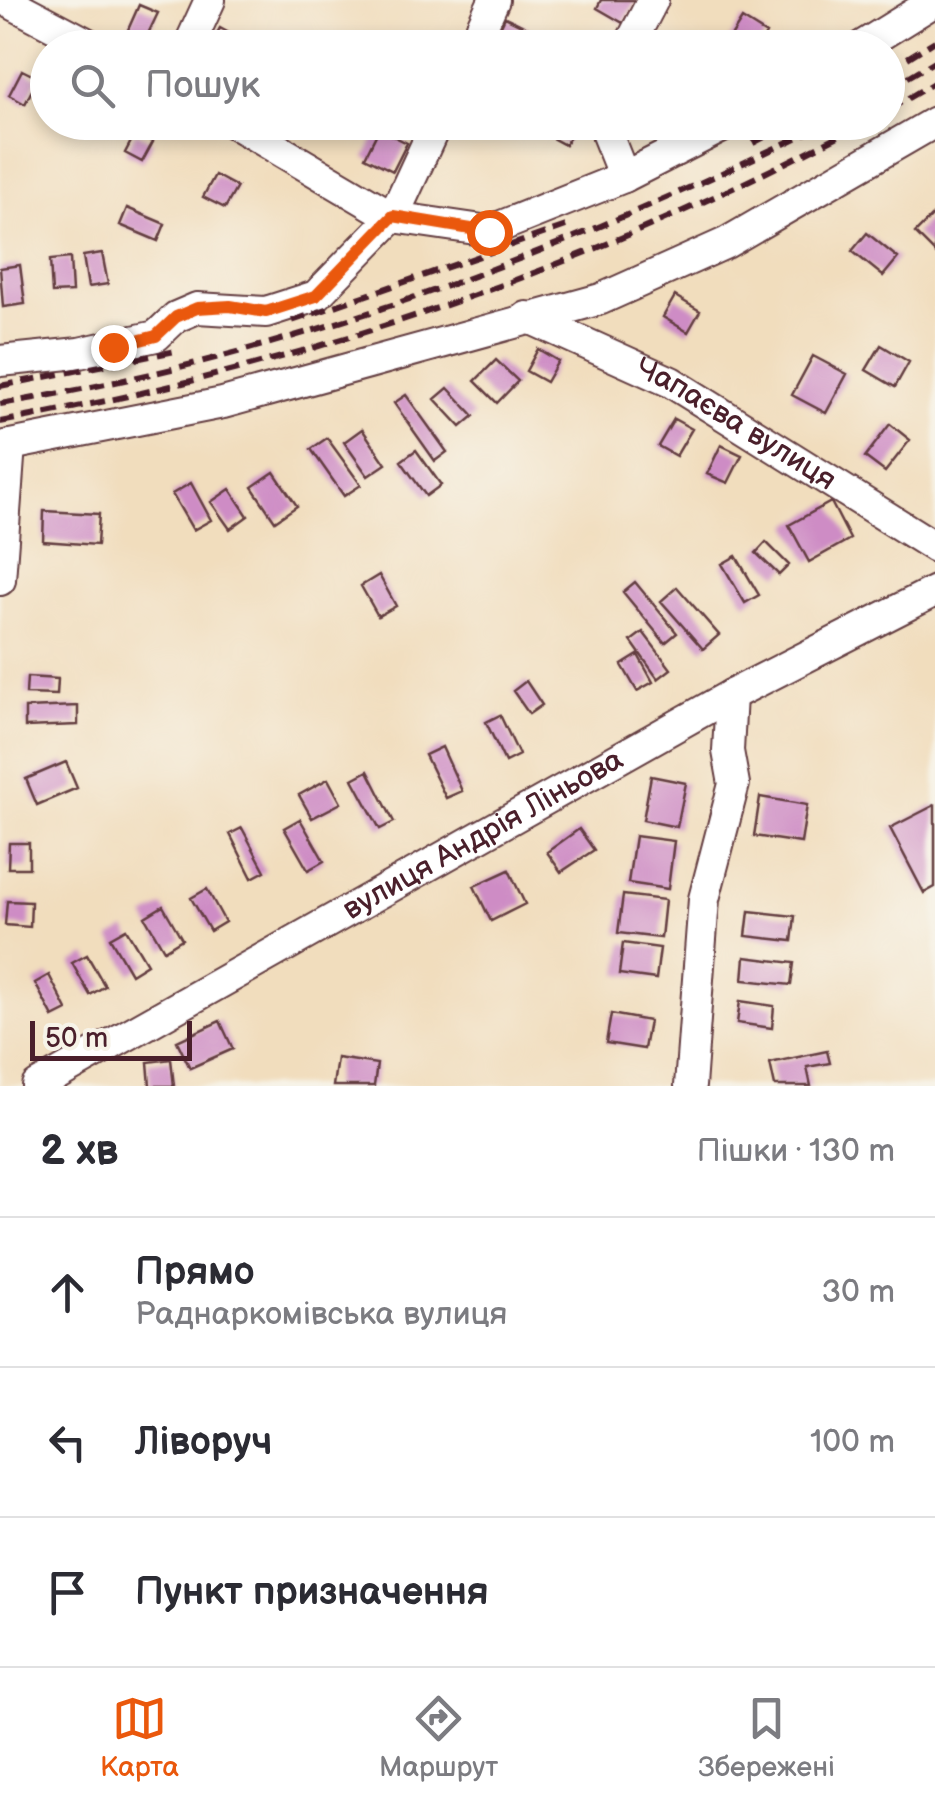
<!DOCTYPE html>
<html lang="uk">
<head>
<meta charset="utf-8">
<style>
	:root { --surface:#fff; --page:#f7f7f7; --text:#2b2b33; --muted:#7c7c81; --line:#e1e1e2; --accent:#ea580c }
	body { margin:0; font-family:"Balsamiq Sans",sans-serif; background:var(--page); color:var(--text) }
	.scale { position:absolute; left:30px; bottom:25px; width:162px; box-sizing:border-box; padding-left:10px; border:5px solid #4a1f2b; border-top:0; font-size:28px; line-height:35px; white-space:nowrap; color:#4a1f2b; -webkit-text-stroke:8px #f7f3e8; paint-order:stroke }
	.stop { position:absolute; width:30px; height:30px; margin:-22px; border:8px solid #ea580c; border-radius:50%; background:#fff }
	.stop.end { background:#ea580c; border-color:#fff; box-shadow:0 2px 10px #0008 }
	.list { margin:0; padding:0; list-style:none }
	h2 { display:flex; justify-content:space-between; align-items:center; height:130px; margin:0; padding:0 40px; font-size:42px }
	h2 small { font-size:32px; font-weight:400; color:var(--muted) }
	.list li { display:grid; grid-template-columns:65px 1fr auto; gap:30px; align-items:center; box-sizing:border-box; height:150px; padding:0 40px; border-top:2px solid var(--line) }
	.list b { display:block; font-size:38px; white-space:nowrap }
	.list p { margin:0; font-size:32px; white-space:nowrap; color:var(--muted) }
	.list em { font-size:32px; font-style:normal; color:var(--muted) }
	.icon { flex:none; width:55px; height:55px; fill:none; stroke:currentColor; stroke-width:2; stroke-linecap:round; stroke-linejoin:round }
	.map { position:relative; flex:none; width:935px; height:1086px; overflow:hidden }
	.search { position:absolute; background:var(--surface); box-shadow:0 5px 15px #0003; left:30px; right:30px; top:30px; height:110px; display:flex; align-items:center; gap:25px; box-sizing:border-box; padding:0 35px; border-radius:55px; color:var(--muted); font-size:38px }
	.sheet { height:580px; background:var(--surface) }
	nav { display:flex; justify-content:space-around; align-items:center; box-sizing:border-box; height:140px; border-top:2px solid var(--line); background:var(--surface); font-size:28px; color:var(--muted) }
	nav a { display:grid; justify-items:center; gap:5px }
	nav .on { color:var(--accent) }
	.map>svg:first-child { display:block }
</style>
</head>
<body>
<div class="map">
<svg width="935" height="1086" viewBox="0 0 935 1086">
	<rect width="100%" height="100%" fill="#f7f3e8"/>
	<filter id="ink" filterUnits="userSpaceOnUse"><feTurbulence type="fractalNoise" baseFrequency=".01" numOctaves="2"/><feDisplacementMap in="SourceGraphic" scale="20" xChannelSelector="R" yChannelSelector="G"/><feConvolveMatrix kernelMatrix="1 2 1 2 8 2 1 2 1" color-interpolation-filters="sRGB"/></filter>
	<filter id="wash" filterUnits="userSpaceOnUse"><feTurbulence type="fractalNoise" baseFrequency=".0048" numOctaves="4" result="noise"/><feDisplacementMap in="SourceGraphic" scale="40" xChannelSelector="R" yChannelSelector="G"/><feGaussianBlur stdDeviation="2.25" result="paint"/><feColorMatrix in="noise" values="0 0 0 0 0 0 0 0 0 0 0 0 0 0 0 0 0 1.4 0 .05"/><feComposite in="paint" operator="in"/></filter>
	<g filter="url(#wash)">
		<rect width="100%" height="100%" fill="#f1ddbd"/>
		<g id="blocks">
			<path fill="#ce8cc5" d="M601,0H636L623,23L597,8Z
				M139,5L158,13L145,40L127,32Z
				M505,17L534,31L526,48L496,36Z
				M742,19L766,34L758,48H724Z
				M220,28L240,39L236,48H209Z
				M22,70L38,78L25,104L9,95Z
				M547,122H573L577,125L565,145L541,132Z
				M379,129L407,143L393,171L365,157Z
				M136,132L153,142L142,162L125,153Z
				M215,175L237,187L225,208L203,197Z
				M127,208L165,224L158,241L120,225Z
				M935,213V253L915,233Z
				M867,233L898,258L883,276L852,251Z
				M102,253L108,284L88,287L83,256Z
				M70,258L72,292L52,293L50,260Z
				M20,265L25,304L3,307L0,268Z
				M675,296L700,311L688,332L663,317Z
				M881,345L909,362L895,387L866,370Z
				M538,349L558,361L546,382L526,371Z
				M813,356L847,374L826,413L792,395Z
				M496,360L518,381L497,403L475,381Z
				M448,388L474,416L461,427L435,399Z
				M406,395L447,452L435,461L394,403Z
				M674,419L692,429L676,456L658,446Z
				M890,424L910,440L885,472L865,457Z
				M362,429L386,464L368,476L344,442Z
				M327,438L361,485L344,496L311,449Z
				M721,445L742,455L728,483L707,474Z
				M416,450L441,485L426,496L401,461Z
				M274,472L297,506L275,521L252,487Z
				M191,483L211,520L193,530L172,494Z
				M230,489L248,516L230,529L211,502Z
				M831,502L850,539L809,562L789,525Z
				M44,511L99,514L97,545L43,541Z
				M766,542L789,565L779,575L756,553Z
				M736,556L759,595L745,603L722,564Z
				M379,575L396,606L378,616L361,586Z
				M635,582L677,633L665,643L623,592Z
				M677,587L719,635L703,649L661,601Z
				M643,632L671,669L658,679L631,641Z
				M638,655L653,682L637,691L622,665Z
				M27,677L58,679L57,695L26,694Z
				M526,681L542,705L529,714L513,691Z
				M78,706V725L25,727V708Z
				M500,715L519,755L505,762L486,722Z
				M442,747L462,791L446,798L425,755Z
				M66,762L77,788L37,805L26,779Z
				M368,771L394,822L380,829L353,779Z
				M651,776L686,783L677,827L643,820Z
				M328,779L341,803L312,818L299,795Z
				M760,797L807,805L801,843L754,836Z
				M935,805V887L924,893L890,828Z
				M300,819L324,861L308,870L284,828Z
				M242,828L265,871L252,878L230,834Z
				M579,829L594,850L561,872L547,852Z
				M635,836L674,841L668,889L628,883Z
				M9,843H29V868H8Z
				M509,870L525,904L491,921L474,886Z
				M207,889L225,922L210,931L191,898Z
				M623,895L665,900L661,938L618,933Z
				M7,901L31,902L30,927L5,925Z
				M163,906L182,939L164,950L145,917Z
				M749,911L795,916L792,941L746,936Z
				M126,929L147,964L131,974L110,938Z
				M623,943L660,948L656,979L619,974Z
				M87,955L105,986L90,995L72,963Z
				M745,957L794,963L791,985L743,980Z
				M49,975L67,1010L53,1017L35,983Z
				M740,1001L774,1006L772,1028L737,1023Z
				M611,1014L649,1021L644,1049L606,1043Z
				M220,1021L233,1049L190,1068L177,1041Z
				M827,1051L830,1063L807,1067L811,1086H775L770,1063Z
				M337,1058L377,1064L374,1086H333Z
				M171,1059L174,1086H150L148,1062Z"/>
		</g>
	</g>
	<g filter="url(#ink)">
		<use href="#blocks" fill-opacity="0" stroke="#633c41" stroke-width="2.5"/>
		<g fill="none" stroke-linecap="round" stroke-linejoin="round">
			<g stroke="#633c41" stroke-width="34">
				<g id="minor">
					<path d="M5,0L96,48"/>
					<path d="M188,48L210,0"/>
					<path d="M472,48L494,0"/>
					<path d="M628,48L653,0"/>
					<path d="M859,48L935,1"/>
					<path d="M232,122L393,217L489,231L624,177L732,122"/>
					<path d="M602,122L624,177"/>
					<path id="s1" d="M527,317L671,382L935,547"/>
					<path d="M0,361L79,353L156,336L176,317L197,308L266,312L316,296L393,217L437,122"/>
					<path d="M0,447L223,403L601,299L726,243L935,122"/>
					<path d="M0,580L10,445"/>
					<path id="s2" d="M37,1086L731,695L935,591"/>
					<path d="M690,1086L704,899L734,784L728,751L731,695"/>
				</g>
			</g>
			<use href="#minor" stroke="#fff" stroke-width="30"/>
			<path stroke="#4a1f2b" stroke-width="6" stroke-dasharray="15 8" stroke-linecap="butt" d="M888,70L935,41
				M888,89L935,61
				M888,110L935,82
				M753,143L793,122
				M292,321L566,226
				M0,386L176,351
				M0,404C292,356 564,252 829,122
				M0,422C304,367 592,267 865,122"/>
		</g>
	</g>
	<g fill="none" stroke-linecap="round" stroke-linejoin="round" filter="url(#ink)">
		<path stroke="#ea580c" stroke-width="12" d="M113,347L156,336L176,317L197,308L230,306L266,312L316,296L393,216L489,232"/>
	</g>
	<g text-anchor="middle" dominant-baseline="central" stroke-width="8" stroke-linejoin="round" paint-order="stroke">
		<g font-size="30" fill="#4a1f2b" stroke="#f7f3e8">
			<text stroke="none"><textPath href="#s1" startOffset="235">Чапаєва вулиця</textPath></text>
			<text stroke="none"><textPath href="#s2" startOffset="512">вулиця Андрія Ліньова</textPath></text>
		</g>
	</g>
</svg>
<div class="scale">50 m</div>
<div class="stop" style="left:489px;top:232px"></div>
<div class="stop end" style="left:113px;top:347px"></div>
<div class="search"><svg class="icon" aria-label="search" viewBox="0 0 24 24"><circle cx="10" cy="10" r="6"/><path d="M15 15l6 6"/></svg>Пошук</div>
</div>
<section class="sheet">
<h2>2 хв<small>Пішки · 130 m</small></h2>
<ul class="list">
<li><svg class="icon" aria-label="ahead" viewBox="0 0 24 24"><path d="M12 20V5M6 11l6-6 6 6"/></svg><div><b>Прямо</b><p>Раднаркомівська вулиця</p></div><em>30 m</em></li>
<li><svg class="icon" aria-label="left" viewBox="0 0 24 24"><path d="M17 20v-9H6M10 6l-5 5 5 5"/></svg><div><b>Ліворуч</b></div><em>100 m</em></li>
<li><svg class="icon" aria-label="arrive" viewBox="0 0 24 24"><path d="M6 21V4h12l-3 4 3 4H6"/></svg><div><b>Пункт призначення</b></div></li>
</ul>
</section>
<nav>
<a class="on"><svg class="icon" aria-label="map" viewBox="0 0 24 24"><path d="M3 6l6-2 6 2 6-2v14l-6 2-6-2-6 2zM9 4v14M15 6v14"/></svg>Карта</a>
<a><svg class="icon" aria-label="directions" viewBox="0 0 24 24"><path d="M12 3l9 9-9 9-9-9zM9 14v-3h6M13 9l2 2-2 2"/></svg>Маршрут</a>
<a><svg class="icon" aria-label="saved" viewBox="0 0 24 24"><path d="M7 4h10v16l-5-4-5 4z"/></svg>Збережені</a>
</nav>
</body>
</html>
